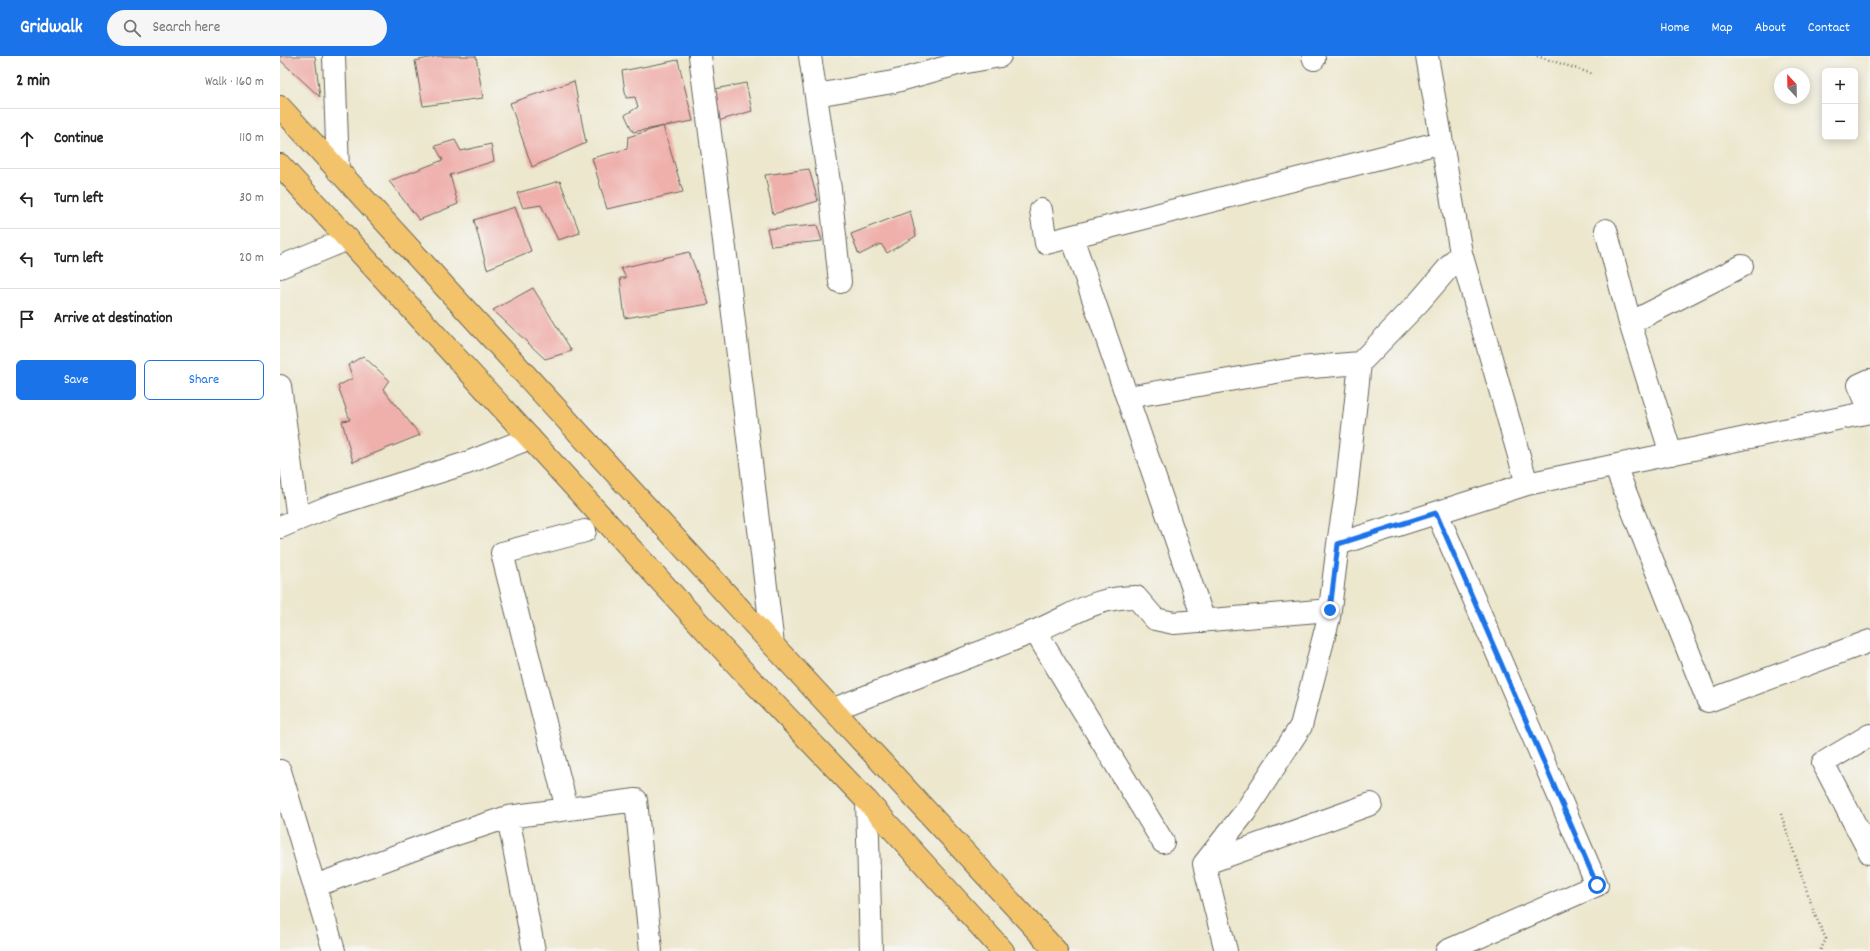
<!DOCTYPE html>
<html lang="en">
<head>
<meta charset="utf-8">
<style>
	:root { --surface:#fff; --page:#f6f6f6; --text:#222; --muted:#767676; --line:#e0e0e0; --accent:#1a73e8 }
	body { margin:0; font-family:Dekko,sans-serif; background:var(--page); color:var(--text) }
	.controls { position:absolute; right:12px; top:12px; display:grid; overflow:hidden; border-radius:6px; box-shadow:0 2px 10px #0003 }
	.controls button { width:36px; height:36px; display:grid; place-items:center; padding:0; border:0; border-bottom:1px solid var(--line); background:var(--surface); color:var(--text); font:20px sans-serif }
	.compass { position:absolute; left:1494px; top:12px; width:36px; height:36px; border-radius:50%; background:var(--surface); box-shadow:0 2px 10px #0003; rotate:338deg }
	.stop { position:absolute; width:12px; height:12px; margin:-9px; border:3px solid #1a73e8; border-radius:50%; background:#fff }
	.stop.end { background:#1a73e8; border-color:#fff; box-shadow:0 1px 4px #0008 }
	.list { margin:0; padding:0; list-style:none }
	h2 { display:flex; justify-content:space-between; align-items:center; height:52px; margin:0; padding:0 16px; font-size:17px }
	h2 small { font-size:13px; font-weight:400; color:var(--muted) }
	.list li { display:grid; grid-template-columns:26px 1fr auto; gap:12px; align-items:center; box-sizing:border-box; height:60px; padding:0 16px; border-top:1px solid var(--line) }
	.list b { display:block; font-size:15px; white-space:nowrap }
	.list em { font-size:13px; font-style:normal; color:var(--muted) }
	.actions { display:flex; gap:8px; padding:12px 16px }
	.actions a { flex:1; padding:9px 0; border:1px solid var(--accent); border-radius:6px; text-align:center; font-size:14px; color:var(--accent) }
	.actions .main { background:var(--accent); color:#fff }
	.icon { flex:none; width:22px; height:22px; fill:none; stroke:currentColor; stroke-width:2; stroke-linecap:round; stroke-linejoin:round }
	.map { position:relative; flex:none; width:1590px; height:895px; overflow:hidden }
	header { display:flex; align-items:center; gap:24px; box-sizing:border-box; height:56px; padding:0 20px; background:var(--accent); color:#fff }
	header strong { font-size:19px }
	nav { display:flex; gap:22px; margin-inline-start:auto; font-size:14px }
	.search { width:280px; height:36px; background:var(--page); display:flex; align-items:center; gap:10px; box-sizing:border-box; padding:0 14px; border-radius:22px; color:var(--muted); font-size:15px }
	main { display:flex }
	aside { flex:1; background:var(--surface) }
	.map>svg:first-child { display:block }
</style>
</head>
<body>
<header>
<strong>Gridwalk</strong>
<div class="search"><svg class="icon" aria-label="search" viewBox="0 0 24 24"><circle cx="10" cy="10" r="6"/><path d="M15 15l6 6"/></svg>Search here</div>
<nav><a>Home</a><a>Map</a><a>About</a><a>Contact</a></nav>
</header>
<main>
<aside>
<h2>2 min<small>Walk · 160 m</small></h2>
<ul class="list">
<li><svg class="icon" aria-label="ahead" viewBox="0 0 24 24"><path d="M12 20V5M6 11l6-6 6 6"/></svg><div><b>Continue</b></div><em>110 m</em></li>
<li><svg class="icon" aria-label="left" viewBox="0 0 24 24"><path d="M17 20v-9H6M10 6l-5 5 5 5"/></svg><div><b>Turn left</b></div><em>30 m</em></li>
<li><svg class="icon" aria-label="left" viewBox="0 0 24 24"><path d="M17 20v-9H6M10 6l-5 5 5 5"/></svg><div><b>Turn left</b></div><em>20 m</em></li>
<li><svg class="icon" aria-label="arrive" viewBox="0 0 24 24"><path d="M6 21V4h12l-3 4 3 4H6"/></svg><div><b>Arrive at destination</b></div></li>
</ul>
<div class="actions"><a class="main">Save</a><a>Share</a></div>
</aside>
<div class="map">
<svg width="1590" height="895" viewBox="0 0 1590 895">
	<rect width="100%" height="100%" fill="#f6f6f2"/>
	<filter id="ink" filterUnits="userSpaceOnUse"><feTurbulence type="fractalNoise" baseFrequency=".025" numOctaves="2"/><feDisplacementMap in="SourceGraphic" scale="8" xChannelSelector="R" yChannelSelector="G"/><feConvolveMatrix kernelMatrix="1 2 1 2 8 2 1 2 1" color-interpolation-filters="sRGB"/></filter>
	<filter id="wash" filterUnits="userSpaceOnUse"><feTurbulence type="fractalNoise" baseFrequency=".012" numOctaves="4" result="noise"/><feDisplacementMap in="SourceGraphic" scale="16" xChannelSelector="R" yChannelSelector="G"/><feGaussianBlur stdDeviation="0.9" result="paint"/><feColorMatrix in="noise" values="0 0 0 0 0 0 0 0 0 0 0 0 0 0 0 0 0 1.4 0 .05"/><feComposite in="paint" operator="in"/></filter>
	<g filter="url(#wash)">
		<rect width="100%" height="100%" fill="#ece7cd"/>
		<g id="blocks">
			<path fill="#efb0ac" d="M0,0H35L40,41L0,4Z
				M158,0H196L203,42L143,50L135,5Z
				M398,4L413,65L353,76L345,59L358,51L355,41L346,42L342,15Z
				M294,25L306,87L252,111L230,47Z
				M466,27L472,55L434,66L429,34Z
				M383,70L403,136L327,153L312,102L347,93L348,81Z
				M175,84L181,95L211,88L214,105L170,119L178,148L139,164L109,125L163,104L155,90Z
				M529,113L538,145L493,158L485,119Z
				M280,125L300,177L278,184L261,149L243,152L237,137Z
				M235,151L251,195L207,213L194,164Z
				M630,155L636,180L607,197L601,188L579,199L571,178Z
				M537,169L542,185L491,190L487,173Z
				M409,196L429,248L345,262L340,222H346L341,212Z
				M253,232L292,295L265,303L213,254Z
				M83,300L109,324L103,333L140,379L73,406L62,365L70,364L58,330L73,322L68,309Z"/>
		</g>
	</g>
	<g filter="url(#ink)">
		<use href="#blocks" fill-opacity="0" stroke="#65635a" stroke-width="1"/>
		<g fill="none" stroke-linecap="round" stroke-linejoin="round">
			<g stroke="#65635a" stroke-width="24">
				<path id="minor" d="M54,0L58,115
					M420,0L447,208L493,589
					M530,0L550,133L560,226
					M1033,0L1034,3
					M1147,0L1181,197
					M536,39L613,26L681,7L720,0
					M761,154L766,187L1162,86
					M1326,174L1350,267
					M792,181L924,565
					M0,211L68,183
					M1590,324L1579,329L1590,354
					M0,330L18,463
					M848,341L1020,312L1080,307
					M1391,398L1350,267L1462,210
					M1335,410L1428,645L1590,585
					M1157,457L1317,829L1167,895
					M0,471L53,449L187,407L250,382
					M1058,488L1247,428L1590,356
					M755,575L883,786
					M554,653C620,627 687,602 753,576C791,561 812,541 856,541L875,563L894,567L1050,554
					M1590,679L1543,707L1590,797
					M0,715L54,895
					M587,745L591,895
					M287,753L222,497L305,475
					M228,761L254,895
					M924,808L1091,748
					M35,830L167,781L228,761L356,744L371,895
					M946,895L924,808L965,756L1021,670L1049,561L1058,488L1066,437L1080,307L1139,246L1181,197L1247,428"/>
			</g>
			<g stroke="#65635a" stroke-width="24">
				<path id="trunk" d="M0,51L493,589L776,895
					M0,109L461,613L587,745L723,895"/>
			</g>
			<path stroke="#65635a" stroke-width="2.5" stroke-dasharray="1 3" stroke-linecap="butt" d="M1257,0L1313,18
				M1501,758L1535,859L1546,883L1540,895"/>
			<use href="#minor" stroke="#fff" stroke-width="22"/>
			<use href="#trunk" stroke="#f2c36a" stroke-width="22"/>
		</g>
	</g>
	<g fill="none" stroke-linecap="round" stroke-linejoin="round" filter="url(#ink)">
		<path stroke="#1a73e8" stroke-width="5" d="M1050,554L1058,488L1156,457L1317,829"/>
	</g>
</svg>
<div class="controls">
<button>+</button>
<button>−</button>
</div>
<svg class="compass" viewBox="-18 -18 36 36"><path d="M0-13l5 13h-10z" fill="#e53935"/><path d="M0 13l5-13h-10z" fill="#767676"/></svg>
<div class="stop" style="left:1317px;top:829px"></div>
<div class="stop end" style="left:1050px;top:554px"></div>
</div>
</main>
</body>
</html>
